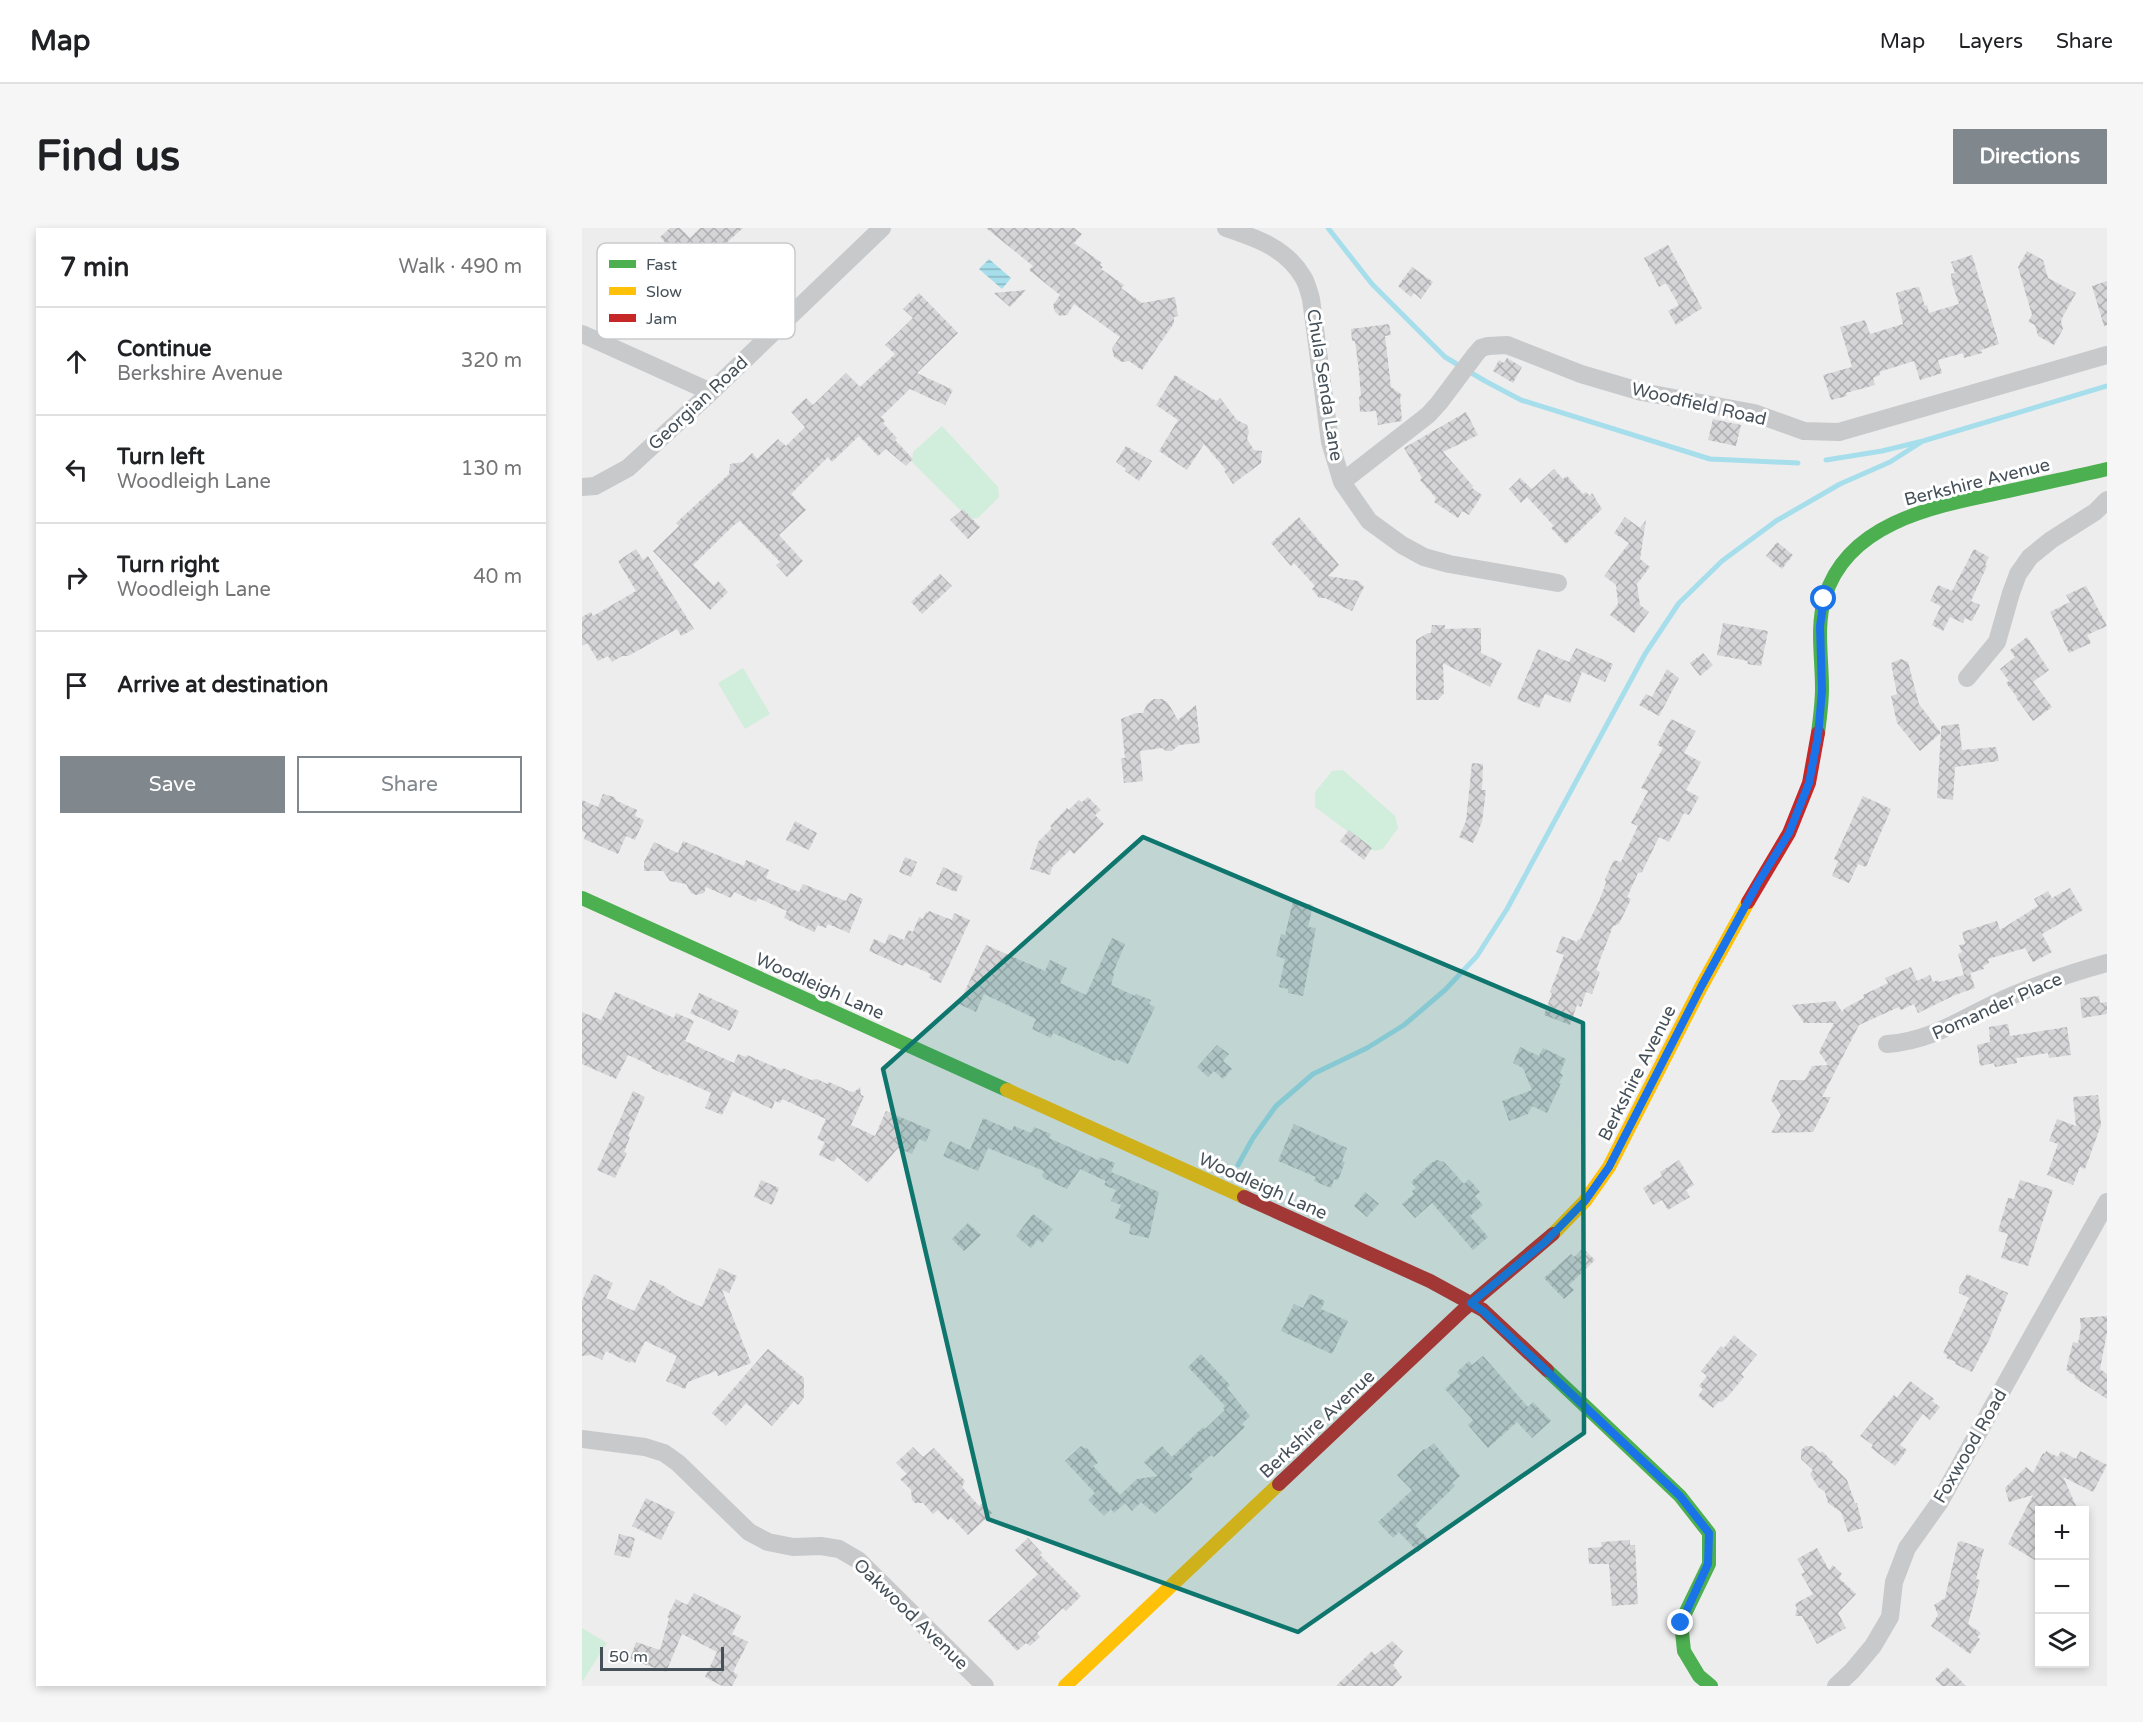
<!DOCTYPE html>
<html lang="en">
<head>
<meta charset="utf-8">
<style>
	:root { --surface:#fff; --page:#f6f6f6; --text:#202124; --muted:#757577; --line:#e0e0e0; --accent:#80878d }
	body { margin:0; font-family:"Varela Round",sans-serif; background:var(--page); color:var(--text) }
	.controls { position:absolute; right:18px; bottom:18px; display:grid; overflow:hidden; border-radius:0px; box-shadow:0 3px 9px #0003 }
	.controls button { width:54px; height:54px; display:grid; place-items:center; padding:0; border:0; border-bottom:2px solid var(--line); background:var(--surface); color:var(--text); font:30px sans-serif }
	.scale { position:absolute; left:18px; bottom:15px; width:124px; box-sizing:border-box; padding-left:6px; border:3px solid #455059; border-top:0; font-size:16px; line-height:21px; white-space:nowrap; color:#455059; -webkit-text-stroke:4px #fff; paint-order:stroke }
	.stop { position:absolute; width:18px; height:18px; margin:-14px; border:4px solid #1a73e8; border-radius:50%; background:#fff }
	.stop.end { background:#1a73e8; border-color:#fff; box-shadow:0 2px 6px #0008 }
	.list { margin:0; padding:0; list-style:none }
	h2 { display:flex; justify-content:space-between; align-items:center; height:78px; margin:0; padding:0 24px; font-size:26px }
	h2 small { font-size:20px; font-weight:400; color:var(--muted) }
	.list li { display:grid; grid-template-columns:39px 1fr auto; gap:18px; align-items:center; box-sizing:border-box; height:108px; padding:0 24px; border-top:2px solid var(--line) }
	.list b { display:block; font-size:22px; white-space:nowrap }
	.list p { margin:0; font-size:20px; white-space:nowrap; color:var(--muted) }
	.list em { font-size:20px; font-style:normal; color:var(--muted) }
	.actions { display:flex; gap:12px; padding:18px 24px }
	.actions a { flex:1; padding:14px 0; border:2px solid var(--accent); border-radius:0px; text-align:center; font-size:21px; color:var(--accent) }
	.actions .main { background:var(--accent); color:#fff }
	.icon { flex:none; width:33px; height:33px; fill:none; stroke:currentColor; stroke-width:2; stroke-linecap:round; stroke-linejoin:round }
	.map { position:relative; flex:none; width:1525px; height:1458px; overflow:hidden; border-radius:0px }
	header { display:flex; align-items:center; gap:36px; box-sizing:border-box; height:84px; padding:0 30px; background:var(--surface); border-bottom:2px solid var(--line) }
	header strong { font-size:28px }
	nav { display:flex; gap:33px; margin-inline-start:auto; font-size:21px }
	.intro { display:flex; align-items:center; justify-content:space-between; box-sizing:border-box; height:144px; padding:0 36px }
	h1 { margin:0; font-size:42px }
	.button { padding:15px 27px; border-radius:0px; background:var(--accent); color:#fff; font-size:21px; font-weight:700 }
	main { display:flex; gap:36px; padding:0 36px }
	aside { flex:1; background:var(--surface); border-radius:0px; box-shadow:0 3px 9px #0003 }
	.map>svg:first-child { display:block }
</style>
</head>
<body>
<header>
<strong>Map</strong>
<nav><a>Map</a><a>Layers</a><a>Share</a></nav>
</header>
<div class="intro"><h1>Find us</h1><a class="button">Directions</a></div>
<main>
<aside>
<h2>7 min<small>Walk · 490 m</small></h2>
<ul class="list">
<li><svg class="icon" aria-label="ahead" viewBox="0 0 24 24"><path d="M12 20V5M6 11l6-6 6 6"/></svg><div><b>Continue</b><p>Berkshire Avenue</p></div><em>320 m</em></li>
<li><svg class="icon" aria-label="left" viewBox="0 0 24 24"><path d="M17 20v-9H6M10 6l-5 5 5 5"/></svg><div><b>Turn left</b><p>Woodleigh Lane</p></div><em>130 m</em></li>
<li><svg class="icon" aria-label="right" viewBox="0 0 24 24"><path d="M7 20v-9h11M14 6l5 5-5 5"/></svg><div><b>Turn right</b><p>Woodleigh Lane</p></div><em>40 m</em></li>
<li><svg class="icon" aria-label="arrive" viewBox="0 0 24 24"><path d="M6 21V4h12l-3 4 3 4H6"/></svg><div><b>Arrive at destination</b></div></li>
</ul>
<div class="actions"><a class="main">Save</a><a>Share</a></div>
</aside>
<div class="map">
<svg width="1525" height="1458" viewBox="0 0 1525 1458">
	<defs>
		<pattern id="water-rules" width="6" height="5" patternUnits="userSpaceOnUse" patternTransform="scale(1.5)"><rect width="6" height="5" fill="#a6deeb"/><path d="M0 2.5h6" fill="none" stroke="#89b6c1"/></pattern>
		<pattern id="building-cross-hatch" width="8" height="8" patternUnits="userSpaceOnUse" patternTransform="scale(1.5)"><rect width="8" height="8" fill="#d5d5d7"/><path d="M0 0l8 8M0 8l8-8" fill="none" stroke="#afafb1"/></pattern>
	</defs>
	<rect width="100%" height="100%" fill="#eeeded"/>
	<path fill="#d1eddb" d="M360,198L416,259L417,269L396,290L387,291L330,234L331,224Z
		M161,440L188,486L163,501L136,455Z
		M761,542L813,588L816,600L801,621L792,623L733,579V564L750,543Z
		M0,1400L25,1415L0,1454Z"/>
	<path fill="url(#water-rules)" d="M407,31L429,50L420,61L397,41Z"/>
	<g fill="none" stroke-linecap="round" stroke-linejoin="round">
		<path stroke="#a6deeb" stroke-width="5" d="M746,0L790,56L863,129L903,153L939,172L1128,231L1216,235
			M1244,232L1300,223L1341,213L1525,158
			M656,937L671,910L694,878L731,846L785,820L822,797L863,762L895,728L925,681L1063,426L1097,375L1140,333L1194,293L1258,256L1308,234L1341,213"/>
	</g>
	<path fill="url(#building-cross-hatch)" d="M88,0H98L108,10L118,0H161L102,53L90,39L98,31L78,9Z
		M404,0H492L500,6L492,15L520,35L518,37L521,39L519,41L542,57L539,60L560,75L593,69L596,88L592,89V95L560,142L547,133L540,134L532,129L530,120L538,109L492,76L485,87L478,88L473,84L471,77L478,67L447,42L451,38Z
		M1086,17L1120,80L1094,97L1086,83L1097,77L1084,55L1077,59L1062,30Z
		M1445,23L1461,32L1466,50L1494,65L1479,92L1481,101L1472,117L1456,108L1453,97L1446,94L1450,87L1436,39Z
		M1390,27L1417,116L1399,122L1400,125L1382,130L1381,125L1356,132L1360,145L1338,152L1332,133L1297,144L1298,147L1291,150L1293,157L1264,165L1265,168L1249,172L1241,147L1270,139L1258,99L1283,92L1288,106L1321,96L1314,65L1331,60L1337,59L1343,78L1345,77L1347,85L1377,76L1370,55L1369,46L1373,45L1369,34Z
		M830,39L851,54L839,71L832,65L829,69L816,58Z
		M1525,53V97L1522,98L1510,58Z
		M444,62L428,79L412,65Z
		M337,65L376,105L335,145L371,162L363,177L328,161L299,189L303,193L301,195L315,210L313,212L331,231L324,238L304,221L296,228L277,208L250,234L246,229L209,266L224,282L197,307L221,333L205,349L194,337L198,334L158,293L152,297L111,337L132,358L136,353L146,364L128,382L71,323L97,298L94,295L147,246L148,236L161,234L170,225L175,231L196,211L204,218L223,199L209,184L224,170L231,177L264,145L278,159L313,126L303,117L331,90L321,81Z
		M807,96L809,107L803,108L809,159L820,167L818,170L820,193L796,197L794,183L778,184L777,168H779L777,144L773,113H770L769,101Z
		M925,130L940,139L931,155L911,143L917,132L922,135Z
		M593,147L634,173L638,170L655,192L665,197L667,204L665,211L672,222L680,223L679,235L651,256L642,243L644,242L622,216L605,242L577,223L596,192L574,177Z
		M884,184L896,207L861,224L891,258L890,260L900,267L887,287L880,283L876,290L852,274L854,270L838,252L840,250L822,220Z
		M1131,191L1159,197L1154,218L1126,212Z
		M544,218L570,233L557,253L543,243L544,241L534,234Z
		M972,241L981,251L985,248L1001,266L1004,264L1008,268L1010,265L1020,281L984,316L969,300L972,298L945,269L939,275L927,261L938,250L950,261Z
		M381,281L398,299L386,311L368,292Z
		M717,289L757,337L746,348L776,353L782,359L770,383L743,370H737L730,361L733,358L712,335L709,338L689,315Z
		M1043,289L1058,300L1064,292L1058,331L1068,339L1055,356L1058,377L1067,384L1052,405L1028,387L1036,376L1034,357L1022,348L1047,315L1032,305Z
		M1195,314L1211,327L1200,341L1184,328Z
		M54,321L61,332L66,328L112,401L99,408L95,401L46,428H40L30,434L26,428L16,433L5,415L0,418V389L9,384L11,388L54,363L36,333Z
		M1392,321L1407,329L1403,337L1405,338L1389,373L1398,377L1390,393L1383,390L1381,395L1368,389L1361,403L1350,397L1359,378L1348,373L1356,357L1370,363Z
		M358,346L370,358L340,386L329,374Z
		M1504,358L1525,398L1505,407L1509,415L1487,425L1468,384L1488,374L1484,367Z
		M1141,395L1186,403L1179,438L1165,436L1166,433L1135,427Z
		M850,397H863V401L899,400V425L920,435L908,459L861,435L862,465L856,472H834V412L846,405H849Z
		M1445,409L1467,442L1451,454L1470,479L1451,493L1434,470L1435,469L1424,455L1427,453L1418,441L1433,429L1428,422Z
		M994,420L1031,436L1023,454L1000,444L988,475L963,466L957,480L935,471L956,421L987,434Z
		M1121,425L1131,437L1118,448L1108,435Z
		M1319,431L1326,434L1337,476L1359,505V498L1377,496L1380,522L1414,519L1417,533L1373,539L1371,572L1355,570L1359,505L1338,523L1315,495L1309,468L1315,466L1309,435Z
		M1085,441L1097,450L1077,488L1057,477L1064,466L1070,469Z
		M572,471H580L586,475L596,492L614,477L618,515L597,517L590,523H584L580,520L558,523L561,553L542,555L539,530H543L539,491L554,485H561L565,476Z
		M1089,491L1114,503L1102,525L1119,534L1104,562L1117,569L1107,587L1102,585L1087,614L1077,609L1060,644L1056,645L1045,669L1049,671L1037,696L1031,698L1014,742L1018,744L1010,766L1004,764L999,779L995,777L988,797L962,787L970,765L968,764L982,727L974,724L980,708L995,714L996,711L998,712L1017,673L1024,655L1023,651L1032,632L1039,634L1056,598L1049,595L1066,563L1059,560L1081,520L1075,517Z
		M890,535L901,536L900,562H904L900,594L891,615L877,609L884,593Z
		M21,566L32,569L35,573L55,582L53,588L62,592L53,612L44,608L36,626L2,611L4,605L0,603V572L16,579Z
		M1281,568L1309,581L1284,639L1276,636L1267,655L1250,648L1256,633L1252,631Z
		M506,569L519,582L513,587L522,596L492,626L488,622L470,639L468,647L448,641L456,614L470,600L468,598L485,580L487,582L497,572L500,574Z
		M213,593L235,605L227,622L204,612Z
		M767,602L790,620L782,632L758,613Z
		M101,613L162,638L164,632L187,642L184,650L217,664L221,656L264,673L268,665L281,671L267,705L246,696L244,700L236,697L232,704L202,690L205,683L176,670L174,674L152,664L149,670L124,659L122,665L114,667L109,665L104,656L88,653L81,643H62V634L72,614L96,625Z
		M323,629L335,634L329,649L317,644Z
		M361,639L381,648L374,664L354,656Z
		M1488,660L1501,682L1460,706L1470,724L1451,734L1443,720L1406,731L1407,735L1401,738L1402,741L1388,745L1393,760L1373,767L1336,785L1332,776L1319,782L1317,779L1277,797L1240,869H1249L1231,904L1189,905L1199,887L1189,872L1198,852H1223L1230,838L1246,837L1237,824L1252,795H1222L1210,777L1253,773L1260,784L1263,780L1282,770L1281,767L1306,755L1303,750L1329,739L1335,753L1348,747L1351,754L1356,752L1357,754L1382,747L1376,726L1380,724L1377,717L1383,716L1380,704L1415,693L1418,702L1456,678L1452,671L1466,663L1470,670Z
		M711,673L731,677L726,699L734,700L721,768L706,765V761L697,759L703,731L694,728L699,706L703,707Z
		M347,683L370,692L372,685L388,692L359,755L347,750L349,746L323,735L321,738L287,723L292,711L303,716L307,706L322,712L326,702L331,704L337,689L341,691L344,684L346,685Z
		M530,710L543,716L531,745L532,746L529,757L553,768L554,766L569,772L567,776L573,779L546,836L534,831L533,833L471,805L469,810L450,801L454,791L402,766L394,784L377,776L404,717L463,743L468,732L485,740L478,755L504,767Z
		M33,764L92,790L94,785L112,793L103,813L152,835L156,826L164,829L165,827L200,842L201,840L229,852L235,851L245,856L247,854L267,863L272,864L278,859L279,867L282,868L269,897L293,908L304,883L349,902L344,914L337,911L330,926L316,920L286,955L255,929L252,934L237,927L243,914L235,911L244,891L200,871L198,875L193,873L190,881L151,863L140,887L123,880L129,865L87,846L86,848L69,840L70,838L46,827L34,851L0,836V784L19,792Z
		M117,765L157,783L148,803L108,785Z
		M1517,768L1518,775L1525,774V786L1500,790L1498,770Z
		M1426,796L1428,808L1485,799L1489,827L1467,830L1466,825L1434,830L1435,835L1413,839L1412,835L1398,838L1395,817L1408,814L1407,799Z
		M635,817L647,826L641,833L650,841L641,851L632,843L626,849L615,839Z
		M938,819L957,828L961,820L984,831L978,845L981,847L977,855H979L965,885L950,878L946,886L927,893L920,873L950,862L941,840L931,835Z
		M51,863L63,869L46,908L48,909L42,924L45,925L33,950L15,942Z
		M1516,867L1519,897L1503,941L1498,939L1491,957L1465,947L1476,916L1467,913L1475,891L1494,898L1491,869Z
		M401,890L430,903L432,898L449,905L452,899L469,906L467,910L516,932L518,929L533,935L529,944L577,964L567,1010L547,1006L549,997L533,990L539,977L529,973L534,962L522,957L524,953L498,941L485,961L463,951L460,948L462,943L406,920L396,943L361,928L368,913L388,922Z
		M712,896L765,920L760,933L763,934L756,952L752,951L749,960L732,953L734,949L696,933Z
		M855,932L862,934L882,956L887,951L898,964L893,968L901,977L888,988L906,1009L891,1022L850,975L833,990L820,976L832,966L830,963L834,960L829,954L849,935Z
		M1097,932L1112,957L1104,962L1108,969L1086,982L1080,972L1071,977L1061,960L1080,948L1078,944Z
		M179,952L197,960L190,977L172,969Z
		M1438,952L1471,962L1446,1038L1419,1030L1426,1006L1416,1003L1426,970L1432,971Z
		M783,964L797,976L785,989L772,978Z
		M451,986L471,1001L460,1015L456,1011L449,1020L434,1008Z
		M386,995L399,1007L382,1023L370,1011Z
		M1001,1020L1013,1032L987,1057L992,1062L982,1071L962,1050L989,1026L992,1029Z
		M137,1040L155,1048L147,1065L140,1062L169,1135L136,1148L134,1143L106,1154L103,1161L84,1153L95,1128L63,1113L53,1135L49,1133L48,1135L24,1123L20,1132L9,1127L0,1128V1073L12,1046L31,1055L24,1070L52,1083L68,1052L82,1058L95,1068L120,1079Z
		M1385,1046L1426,1065L1407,1112L1390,1144L1373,1136L1374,1134L1364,1130L1365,1127L1361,1125L1387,1070L1377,1065V1060Z
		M728,1066L743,1073L739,1081L766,1093L750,1126L699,1103L712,1076L721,1080Z
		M1525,1088V1104L1518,1141L1525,1146V1171L1493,1150V1147L1487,1145V1143L1484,1142L1491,1114L1496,1115L1499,1100L1498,1090Z
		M1152,1107L1175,1127L1159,1146L1162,1149L1148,1166L1140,1174L1137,1173L1131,1180L1116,1168L1121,1161L1117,1158L1125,1148L1119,1143L1139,1118L1142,1120Z
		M186,1121L222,1150V1169L216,1177L212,1173L190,1198L164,1175L144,1198L130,1185Z
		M619,1126L648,1157L645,1160L668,1188L660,1196L663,1199L632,1229L629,1227L607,1247L611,1251L573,1286L559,1274L550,1283L543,1275L532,1285L529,1281L522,1288L506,1272L513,1265L483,1233L499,1218L502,1220H505L516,1235L511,1238L538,1267L555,1251L576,1248L562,1234L580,1218L590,1229L621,1199L623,1201L643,1182L641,1180L643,1178L606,1139Z
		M901,1128L946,1179L951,1174L969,1193L950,1210L935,1194L906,1220L886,1197L891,1192L863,1161L878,1148L875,1144L887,1133L890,1137Z
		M1328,1153L1352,1171L1350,1173L1358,1179L1348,1192L1341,1186L1318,1217L1325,1222L1313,1238L1289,1220L1291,1217L1278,1208L1312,1167L1315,1170Z
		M852,1215L878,1248L870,1255L873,1258L833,1297L848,1313L836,1324L817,1304L811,1310L796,1294L830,1262L815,1247L842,1221L843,1222Z
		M1224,1218H1230L1238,1225L1240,1223L1251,1234L1249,1236L1265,1252L1273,1275H1275L1281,1300L1266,1304L1259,1284L1246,1275L1243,1264L1236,1259L1228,1246L1231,1242L1219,1231V1222Z
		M331,1219L341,1229L352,1220L383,1253L380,1259L397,1278L401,1275L410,1285L386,1307L369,1289L366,1292L356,1282L351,1286L341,1275H333L330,1272L329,1262L318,1251L325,1246L314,1235Z
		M1464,1223L1476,1229L1479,1223L1494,1231L1498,1223L1525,1237L1511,1264L1481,1249L1496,1282H1486L1480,1280L1471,1282H1458V1335L1426,1316L1451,1267L1427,1274L1423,1260L1444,1239L1451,1245L1461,1225L1463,1226Z
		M64,1270L93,1284L79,1312L50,1298Z
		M37,1306L53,1310L48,1330L32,1327Z
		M446,1310L460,1325L458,1327L499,1368L484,1383L481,1380L455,1405L458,1409L448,1418L444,1415L435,1423L406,1393L456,1346L433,1322Z
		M1048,1312V1317H1053L1056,1376L1030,1378L1027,1336H1007L1006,1320L1020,1319L1019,1314Z
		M1379,1313L1402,1321L1394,1351L1398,1352L1386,1396L1399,1405L1395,1409L1398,1411L1388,1426L1349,1398L1356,1387L1352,1377L1363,1370L1376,1314Z
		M1235,1320L1247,1342L1251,1337L1260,1346L1257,1350L1274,1366L1256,1385L1264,1400L1235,1416L1220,1388H1213L1215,1381L1213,1376L1231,1366L1219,1346L1223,1344L1215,1331Z
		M112,1365L159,1388L150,1406L166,1414L151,1444L156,1447L150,1458H140L123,1449L135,1424L100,1406L84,1444L48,1431L54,1414L78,1422L87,1390L85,1389L94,1371L105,1377Z
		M810,1413L821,1423L811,1437L820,1449L811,1458H754L790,1423L793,1427Z
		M1365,1439L1384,1458H1360L1353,1451Z"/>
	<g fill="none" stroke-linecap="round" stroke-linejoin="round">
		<path stroke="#c7c9cb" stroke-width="18" d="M644,0C674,10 704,20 721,49C725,55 727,64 729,71L748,214L760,254L787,293L820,317L842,329L867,336L976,355
			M0,106L129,164
			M760,254L846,187L857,175L893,127L899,120L906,118L925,117L999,146L1060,164L1172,185L1222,203L1257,204L1525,127
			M0,259L13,258L46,240L129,164L300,0
			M1385,450L1415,414L1429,365L1436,346L1448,329L1469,312L1513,284L1525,272
			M1305,816C1353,813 1386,786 1429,768C1460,755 1492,744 1525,735
			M0,1211L63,1219L82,1225L96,1235L167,1304L186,1314L211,1319L239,1318L257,1321L276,1332L403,1458
			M1254,1458L1270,1443L1291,1418L1308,1389L1312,1354L1325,1320L1357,1275L1525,974"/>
		<path stroke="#4caf50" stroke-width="14" d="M1236,505C1238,490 1240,475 1240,460C1240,430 1234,398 1243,369C1266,293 1355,278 1422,264C1457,256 1491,249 1525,241
			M0,670L425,862
			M965,1142L1098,1268L1127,1305V1336L1099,1394L1102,1423L1117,1448L1129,1458"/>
		<path stroke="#ffc107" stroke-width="14" d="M425,862L662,969
			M971,1006L1003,973L1027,939L1119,759L1166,674
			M483,1458L697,1256"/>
		<path stroke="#c62828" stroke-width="14" d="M1166,674L1207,605L1227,555L1236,505
			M662,969L848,1053L901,1082L965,1142
			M697,1256L880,1083L971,1006"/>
	</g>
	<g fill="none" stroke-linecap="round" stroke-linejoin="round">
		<path stroke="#1a73e8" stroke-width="8" d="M1099,1395L1126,1336L1127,1305L1098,1268L901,1083L889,1075L962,1015L1003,973L1027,939L1119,759L1176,655L1207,605L1227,555L1236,508L1240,463L1238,398L1242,371"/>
	</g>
	<path fill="#0f766e" fill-opacity="0.2" stroke="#0f766e" stroke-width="4.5" stroke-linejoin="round" d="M561,609L1001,795L1002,1205L716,1404L406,1291L301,841Z"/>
	<g text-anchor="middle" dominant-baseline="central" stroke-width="6" stroke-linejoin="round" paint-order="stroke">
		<g font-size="18" fill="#455059" stroke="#fff">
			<text transform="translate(743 157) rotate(81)">Chula Senda Lane</text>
			<text transform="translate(116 175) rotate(-43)">Georgian Road</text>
			<text transform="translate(1117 176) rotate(13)">Woodfield Road</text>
			<text transform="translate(1395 254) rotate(-14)">Berkshire Avenue</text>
			<text transform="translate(238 758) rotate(24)">Woodleigh Lane</text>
			<text transform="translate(1415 778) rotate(-24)">Pomander Place</text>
			<text transform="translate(1055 845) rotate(-63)">Berkshire Avenue</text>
			<text transform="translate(681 958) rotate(24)">Woodleigh Lane</text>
			<text transform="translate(735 1196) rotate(-43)">Berkshire Avenue</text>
			<text transform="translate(1388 1218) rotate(-60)">Foxwood Road</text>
			<text transform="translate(329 1386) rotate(44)">Oakwood Avenue</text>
		</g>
	</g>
	<rect x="15" y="15" width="198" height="96" rx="9" fill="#fff" stroke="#c7cacd" stroke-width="1.5"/>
	<rect x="27" y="32" width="27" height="8" fill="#4caf50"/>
	<rect x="27" y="59" width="27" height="8" fill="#ffc107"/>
	<rect x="27" y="86" width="27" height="8" fill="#c62828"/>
	<g font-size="16" fill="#455059">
		<text x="64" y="42">Fast</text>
		<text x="64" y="69">Slow</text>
		<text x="64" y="96">Jam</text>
	</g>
</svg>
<div class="controls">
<button>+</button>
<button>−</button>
<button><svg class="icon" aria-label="layers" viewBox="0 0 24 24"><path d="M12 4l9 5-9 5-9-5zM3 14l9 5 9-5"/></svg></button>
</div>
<div class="scale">50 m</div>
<div class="stop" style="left:1242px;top:371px"></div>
<div class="stop end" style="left:1099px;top:1395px"></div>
</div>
</main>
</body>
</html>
